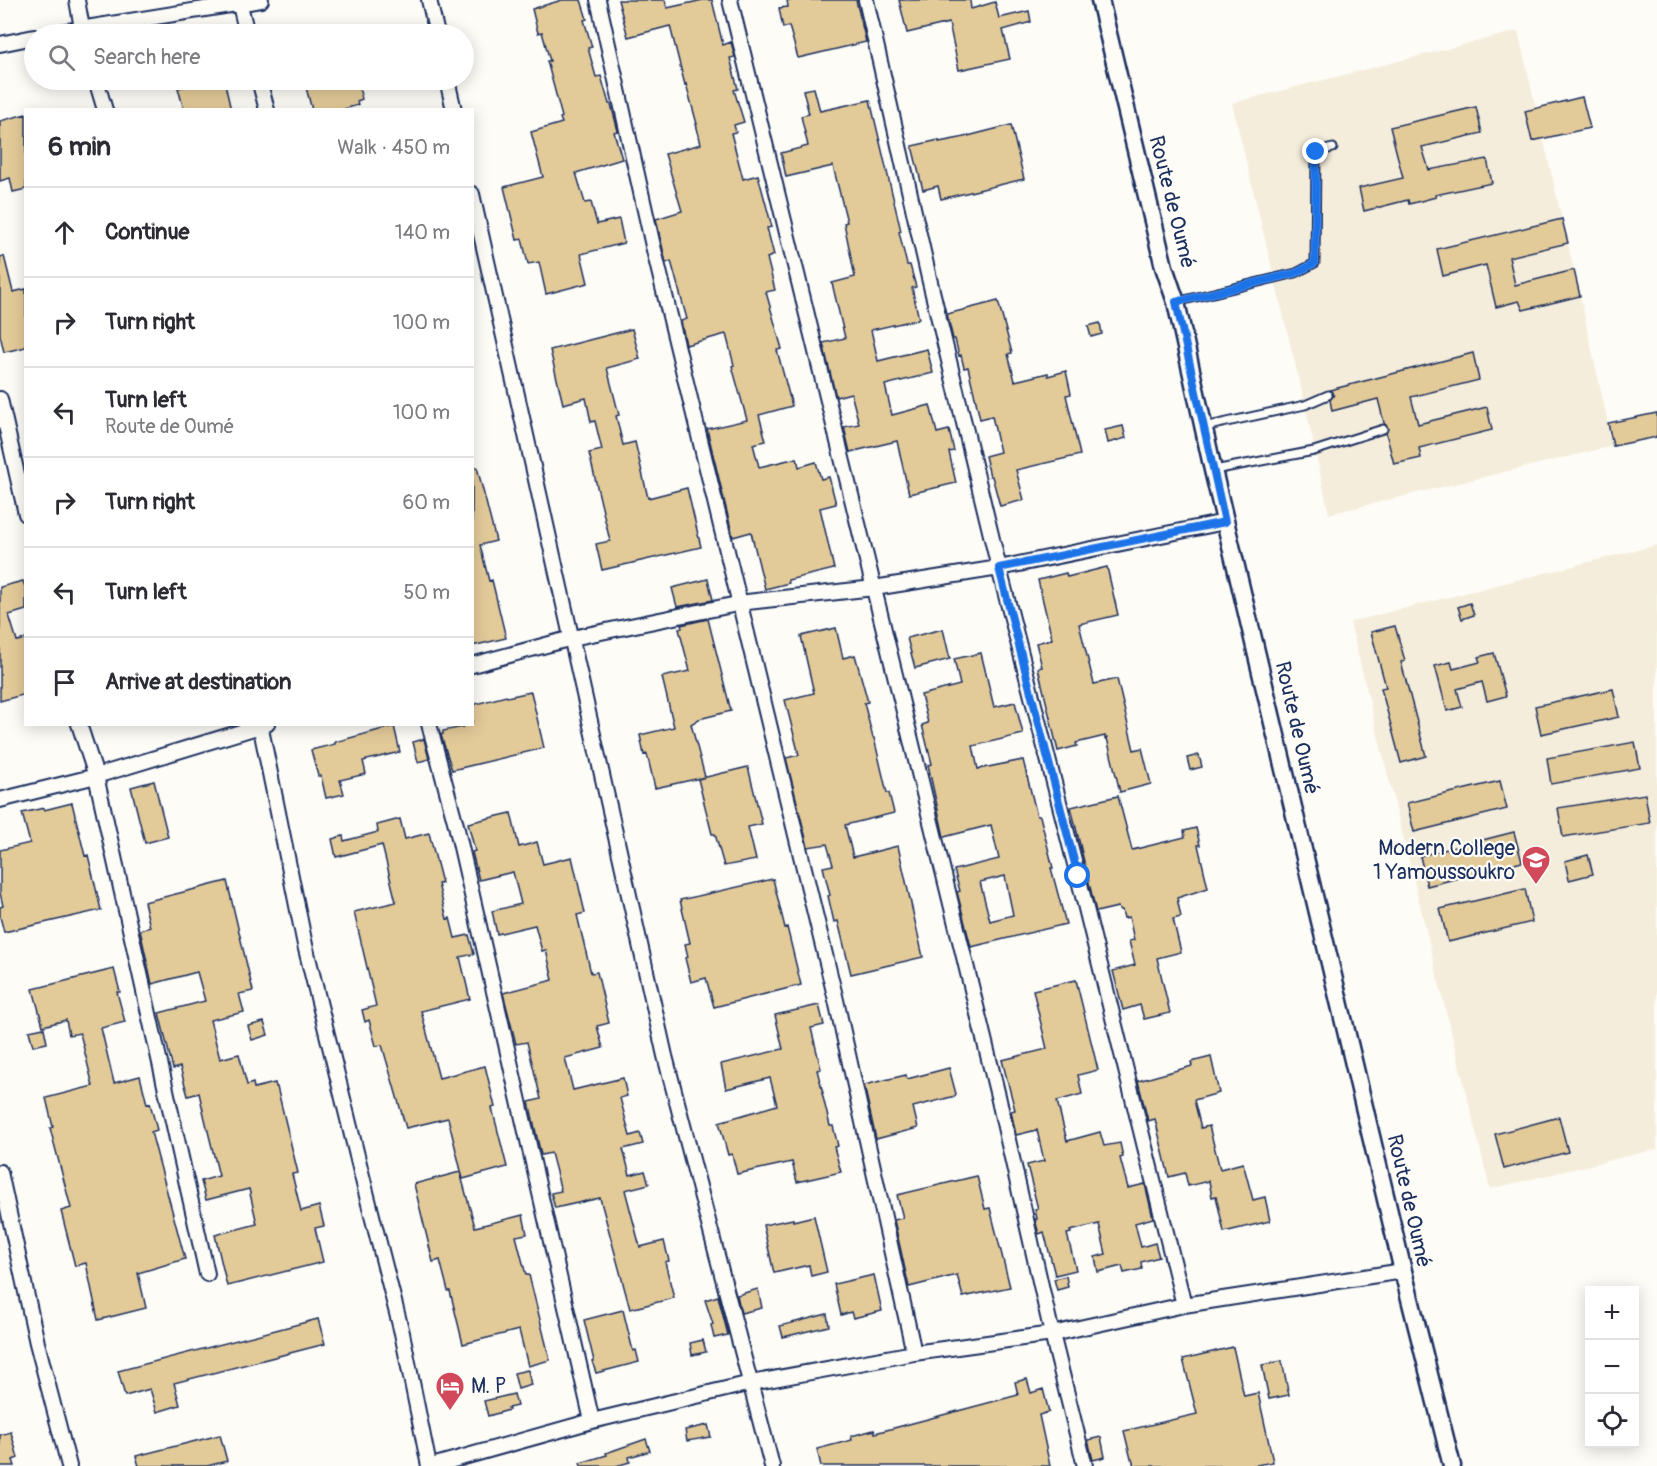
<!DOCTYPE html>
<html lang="en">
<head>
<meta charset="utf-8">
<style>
	:root { --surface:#fff; --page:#f7f7f7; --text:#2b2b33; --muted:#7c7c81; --line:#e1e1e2 }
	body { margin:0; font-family:Pangolin,sans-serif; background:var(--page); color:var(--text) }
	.controls { position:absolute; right:18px; bottom:18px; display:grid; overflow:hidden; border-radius:0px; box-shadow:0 3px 15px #0003 }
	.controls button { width:54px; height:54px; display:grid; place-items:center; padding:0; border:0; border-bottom:2px solid var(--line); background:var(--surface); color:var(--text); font:30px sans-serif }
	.stop { position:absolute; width:18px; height:18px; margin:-14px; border:4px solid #1a73e8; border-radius:50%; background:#fff }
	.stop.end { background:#1a73e8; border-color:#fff; box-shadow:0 2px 6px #0008 }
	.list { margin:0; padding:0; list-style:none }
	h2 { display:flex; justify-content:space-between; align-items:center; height:78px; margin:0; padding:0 24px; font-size:26px }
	h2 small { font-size:20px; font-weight:400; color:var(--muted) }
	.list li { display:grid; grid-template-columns:39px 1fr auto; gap:18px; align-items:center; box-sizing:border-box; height:90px; padding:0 24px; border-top:2px solid var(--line) }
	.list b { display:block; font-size:22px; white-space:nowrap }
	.list p { margin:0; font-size:20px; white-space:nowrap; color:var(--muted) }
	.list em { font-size:20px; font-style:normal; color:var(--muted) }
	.icon { flex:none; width:33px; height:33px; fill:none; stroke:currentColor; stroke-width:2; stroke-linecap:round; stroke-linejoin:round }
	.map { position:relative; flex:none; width:1657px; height:1466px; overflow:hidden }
	.search { position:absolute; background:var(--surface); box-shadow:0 3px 15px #0003; left:24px; top:24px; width:450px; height:66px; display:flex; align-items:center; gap:15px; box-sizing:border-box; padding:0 21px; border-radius:33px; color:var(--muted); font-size:22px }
	.panel { position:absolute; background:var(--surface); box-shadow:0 3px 15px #0003; left:24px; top:108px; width:450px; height:618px; border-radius:0px }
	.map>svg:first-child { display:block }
</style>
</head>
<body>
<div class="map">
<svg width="1657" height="1466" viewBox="0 0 1657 1466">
	<rect width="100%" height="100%" fill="#fdfcf7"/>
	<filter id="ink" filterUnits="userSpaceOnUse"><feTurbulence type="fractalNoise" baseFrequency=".0167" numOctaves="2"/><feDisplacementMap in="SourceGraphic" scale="12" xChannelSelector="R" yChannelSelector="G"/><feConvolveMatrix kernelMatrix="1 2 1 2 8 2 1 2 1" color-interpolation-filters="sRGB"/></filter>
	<g filter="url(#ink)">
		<path fill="#f5eddb" d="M1518,31L1580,296L1613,446L1329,514L1305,405L1232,103Z
			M1657,545V1149L1490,1189L1350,622Z"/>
		<path fill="#e3ca99" stroke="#1b2f5e" stroke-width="1.5" fill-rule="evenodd" d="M562,0H581L587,19L584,20L592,47L588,48L596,77L601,76L609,104H611L618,131L614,132L622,159L576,173L585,203L591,202L597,224L619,219L624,243L581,254L588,283L546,294L539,262L528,264L522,239L517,240L504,187L543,177L531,132L562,123L560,118L562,117L547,61H550L542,32L538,33L532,9Z
			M618,0H665L667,8L703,0H712L723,45L731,42L735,57L730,58L738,89L734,90L744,122L734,125L736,132L731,133L743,179L758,175L772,227L767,228L774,255L767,258L775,290L766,292L782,349L777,350L792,406L759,415L766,441L753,444L759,467L797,458L799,467L816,462L821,479L829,477L836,504L820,508L834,569L788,580L789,583L765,589L751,532L733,537L707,429L747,420L732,366L734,365L726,334L686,345L681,321L687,319L671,261L666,263L656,219L682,211L665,154L701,144L696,124H697L686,84L685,85L670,26L628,37Z
			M787,0H856L866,42L798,58L789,26L783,28L779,8L788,7Z
			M899,0H970L971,9L995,2L999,18L1029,11L1031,22L1003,30L1010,59L959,70L949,23L907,33Z
			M224,80L231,110H184L178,88L202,82V85Z
			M304,80H357L362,99L357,101L358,105L341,110H312Z
			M814,88L820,111L870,100L901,231L899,232L907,265H910L916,287L912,288L919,319L871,330L878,361L927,349L933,373L885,385L892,415L930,405L937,433L949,430L954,451L949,452L956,483L909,494L897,441L850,452L844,427L859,424L851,393L836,397L823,343L845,338L832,283L855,277L844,223L847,222L833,166L786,177L781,153L808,146L801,116L809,114L803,90Z
			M1582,97L1590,128L1532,141L1525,111Z
			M1476,107L1482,133L1422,147L1429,170L1487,159L1492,183L1435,195L1436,197L1409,204L1408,200L1364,211L1359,188L1403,178L1390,127Z
			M26,114V189L13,192L10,178L0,181V121Z
			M1011,125L1024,179L941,199L938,186L923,190L912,146L939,140V142L960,138Z
			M1562,219L1568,243L1509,257L1515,285L1574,270L1580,296L1523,310L1519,301L1496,307L1486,265L1443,276L1437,249Z
			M4,256L13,292L26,289V347L4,352L0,335V257Z
			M998,301L1012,353L1008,354L1015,381L1048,373V376L1066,371L1071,394L1066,395L1080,455L1016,470L1024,500L1000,506L992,476H990L985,456L1000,452L992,416L980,419L968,367L964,368L961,355L959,356L955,339H953L947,314Z
			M1100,323L1102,334L1091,337L1088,326Z
			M632,329L640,359L607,368L619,415L616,416L623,445L635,442L648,498L687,488L701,547L602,570L596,544L610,541L589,453L602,450L595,421L591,422L586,398L563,404L550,350Z
			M1473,353L1479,380L1411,397L1418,424L1487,407L1492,430L1419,448L1421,458L1394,464L1386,433L1388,428L1384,423L1378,399L1332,411L1330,400L1334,395L1330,390Z
			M1657,413V437L1613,446L1608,423Z
			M1123,426L1126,438L1108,443L1105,430Z
			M472,467H477L496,541L480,545L489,581L492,580L506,638L472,646Z
			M1107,567L1118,615L1079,624L1094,684L1117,679L1134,750L1142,748L1151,784L1120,792L1107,738L1105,739V736L1076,743L1077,746L1058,751L1038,668L1042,667L1036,643L1052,639L1038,580L1066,573L1067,577Z
			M708,579L713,600L677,607L672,588Z
			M23,581L26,590V610L9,615L17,641L26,639V694L0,701V587Z
			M1470,603L1474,615L1462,619L1458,607Z
			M708,619L731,711L699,719L691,724L705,777L655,788L647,754L644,755L640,735L674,727L662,677L690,671L679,629L682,628L681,625Z
			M1395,626L1405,661L1401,662L1426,756L1401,763L1381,688L1386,687L1371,632Z
			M836,628L843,658L855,655L868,702L864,703L873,738H874L887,793H889L894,813L845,825L853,857L898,846L923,957L851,974L838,921L834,922L828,896L830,895L823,867L833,865L827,844L808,847L786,758L799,755L785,700L814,693L801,636Z
			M943,629L950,659L915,668L907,638Z
			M981,653L994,707L1015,702L1023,734L973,746L978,769L1023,760L1037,816H1040L1053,868H1051L1066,924L971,947L957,892L960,891L954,870L999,859L991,825L944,837L928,765L932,764L922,725L928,723L921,695L960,685L954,659ZM1005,876L1013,915L990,921L980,882Z
			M1494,653L1506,696L1487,701L1482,682L1457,689L1462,707L1447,711L1435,666L1451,662L1453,669L1480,662L1478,657Z
			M1613,689L1619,717L1541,734L1535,706Z
			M531,692L544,748L452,770L441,735L443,734V731L463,727V724H472V705L506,696L507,697Z
			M394,726L400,752L363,761L366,774L340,780L344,794L326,798L321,776H318L311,750L335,744V742Z
			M424,739L429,759L418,762L413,742Z
			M1635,742L1640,768L1551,784L1547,758Z
			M1199,755L1202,767L1190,770L1187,758Z
			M748,767L762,824L748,827L756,860L724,866L715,834H712L698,779Z
			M154,781L168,837L145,843L131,787Z
			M1500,781L1507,809L1414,832L1407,803Z
			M1645,794L1650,823L1563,837L1558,808Z
			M1118,796L1132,850L1185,837L1184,831L1196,828L1200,845H1198L1208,888L1177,898L1181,917L1173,919L1181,952L1157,958L1170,1013L1144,1019L1140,1005L1123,1010L1113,971L1135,965L1129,941L1134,940L1129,917L1124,918L1122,910H1119L1118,907L1096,912L1071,807Z
			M72,803L85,856L88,855L101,910L4,932L0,917V907L3,906L0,893V850L30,843L22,813L44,808V810Z
			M511,813L519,847L537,842L543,864L572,857L585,913L577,915L591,973L597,972L609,1023L597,1026L603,1048L565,1058L573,1090L623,1078L627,1096L620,1098L630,1136L640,1133L643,1144L623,1149L630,1175L645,1171L649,1184L625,1190L640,1247L664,1241L669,1261L665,1262L674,1298L630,1309L600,1198L555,1208L551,1193L561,1191L551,1153L541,1155L529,1102L541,1099L527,1042L516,1044L503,993L553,980L546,950L542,951L535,925L497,934L492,911L521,904L513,872L479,880L472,852L475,851L468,823Z
			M400,819L405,839L429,833L442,883L438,884L447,919L450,918L455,938L469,935L474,954L460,957L470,999L421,1011L439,1078L485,1066L495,1107L492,1108L507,1167L463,1179L448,1118L406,1128L382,1045L376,1046L369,1020L365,1022L362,1010L376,1006L354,912L396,902L382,845L336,857L332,839L343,836L344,841L378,832L377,825Z
			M1514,832L1522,862L1427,886L1420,856Z
			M1588,855L1593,874L1569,880L1565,861Z
			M773,879L785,928L787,927L801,985L714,1007L706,978L691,982L685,958L688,957L685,944L690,943L680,900Z
			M227,881L253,991L239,994L244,1012L210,1020L220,1059L239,1054L247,1085L253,1083L254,1088L275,1083L276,1087H277L298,1173L292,1174L301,1211L319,1206L324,1226L315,1228L323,1262L227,1286L215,1235L257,1224L249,1189L206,1200L201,1181L219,1176L205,1119L199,1093L188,1096L180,1067L173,1069L159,1013L205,1001L197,972L152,984L140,930L150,927L144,902Z
			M1525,889L1532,922L1448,942L1440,909Z
			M114,969L120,992H117L125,1022L101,1028L114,1083L140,1076L147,1104L150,1103L157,1130L151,1132L185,1259L138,1273L146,1308L98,1320L86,1263L75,1266L61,1211L71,1208L50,1128L53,1127L46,1098L93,1086L80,1033L69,1035L66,1020L43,1026L33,989Z
			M1076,980L1098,1070L1078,1075L1082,1094L1057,1101L1067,1141L1100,1132L1104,1146L1120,1143L1123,1157L1120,1158L1128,1188L1145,1184L1153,1218L1135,1223L1141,1247L1155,1243L1159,1257L1141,1262L1142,1269L1124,1273L1122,1266L1098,1272L1095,1257L1106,1254L1099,1224L1070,1231L1071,1233L1067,1234L1076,1270L1055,1275L1044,1232L1039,1234L1037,1227L1035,1219H1037L1035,1209H1038L1027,1165L1044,1161L1037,1130L1016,1135L1011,1111L1015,1110L1002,1060L1047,1049L1033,990Z
			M819,1005L824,1025L811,1028L821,1069L817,1070L823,1093H822L830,1126H833L838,1146L834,1147L841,1172L797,1182L792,1162L737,1174L732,1154L728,1155L719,1122L777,1105L770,1078L726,1089L721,1064L783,1049L775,1015Z
			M264,1022L268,1035L252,1040L248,1026Z
			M44,1028L47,1043L33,1046L29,1031Z
			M1211,1057L1219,1093L1194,1100L1201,1128L1209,1126L1220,1169L1243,1163L1253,1200L1265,1197L1270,1221L1224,1232L1216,1196L1212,1197L1209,1181L1188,1186L1185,1173L1169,1177L1155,1119L1148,1121L1138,1081L1192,1066L1191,1062Z
			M949,1068L956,1094L955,1096L913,1107L918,1128L876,1139L864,1085L906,1075L907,1079Z
			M1559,1117L1568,1152L1504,1169L1495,1134Z
			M460,1172L475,1227L523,1215L527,1234L516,1236L526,1275H529L550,1360L528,1366L519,1330L463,1344L450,1291H448L440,1260L433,1262L414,1184Z
			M977,1176L985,1209L990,1208L1010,1287L963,1297L957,1275L909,1287L894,1220L903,1218L897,1195Z
			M814,1216L827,1272L811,1276L809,1265L774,1273L763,1225L793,1219V1221Z
			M874,1275L882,1311L853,1318L851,1312L841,1315L834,1284Z
			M1066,1276L1068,1287L1057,1290L1054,1279Z
			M758,1289L762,1308L741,1313L737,1295Z
			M718,1296L728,1335L714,1338L711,1325L713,1324L705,1300Z
			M623,1310L633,1351L636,1350L639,1362L596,1373L592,1361H594L584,1320Z
			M827,1314L829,1326L783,1337L780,1326Z
			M318,1319L325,1344L174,1383L180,1405L157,1412L150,1389L125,1396L118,1371Z
			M703,1340L706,1352L692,1355L690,1343Z
			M1233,1347L1244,1396L1258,1393L1273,1462L1251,1466H1134L1132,1459H1131L1124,1431L1197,1414L1183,1359Z
			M1282,1361L1289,1395L1269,1399L1262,1365Z
			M528,1370L531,1385L518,1389L514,1373Z
			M1027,1379L1031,1393L1043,1389L1049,1412L1039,1415L1050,1466H821L817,1449L852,1440L851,1436L874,1430L875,1433L1018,1395L1015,1382Z
			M514,1394L517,1406L508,1408L509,1410L488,1416L484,1401Z
			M708,1425L711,1437L687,1441L685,1430Z
			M11,1432L18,1458L13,1460L15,1466H0V1435Z
			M220,1435L227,1461L207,1466H139L136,1456Z
			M1101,1437L1105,1457L1093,1460L1088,1440Z
			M646,1439L650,1451L629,1457L630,1462L616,1466H581L580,1463L607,1455L606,1453Z"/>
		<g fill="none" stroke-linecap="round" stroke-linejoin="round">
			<g stroke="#1b2f5e" stroke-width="11">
				<path id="service" d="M1176,302L1296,273L1315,263L1316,152L1333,148
					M1204,427L1305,405L1328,395
					M1214,470L1314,451L1383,429"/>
			</g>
			<g stroke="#1b2f5e" stroke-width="18">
				<path id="minor" d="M77,0L83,34
					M429,0L437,34
					M598,0L653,246L836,1000L914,1353
					M730,0L998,1096L1052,1334L1085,1466
					M866,0L929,278L999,568L1078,876L1184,1305
					M240,5L247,34
					M49,34L261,0
					M0,44L34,37
					M96,80L105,110
					M259,80L267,110
					M447,80L454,110
					M472,194L665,1056L772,1466
					M0,399L26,514
					M472,665L572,638L747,602L874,588L999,568L1225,522
					M79,724L96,776L207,1274
					M260,724L305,945L365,1188L402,1333L429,1466
					M429,724L456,825L592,1421
					M0,800L96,776L267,724
					M0,1172L37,1343L69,1466
					M432,1466L592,1421L751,1383L914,1353L1052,1334L1184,1305L1403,1271"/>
			</g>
			<g stroke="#1b2f5e" stroke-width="21">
				<path id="tertiary" d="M1100,0L1164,267L1176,302L1213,470L1403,1271L1452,1466"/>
			</g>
			<use href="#service" stroke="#fdfcf7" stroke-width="7"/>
			<use href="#minor" stroke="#fdfcf7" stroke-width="14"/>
			<use href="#tertiary" stroke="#fdfcf7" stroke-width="16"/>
		</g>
	</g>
	<g fill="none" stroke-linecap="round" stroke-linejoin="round" filter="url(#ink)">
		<path stroke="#1a73e8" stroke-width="8" d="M1078,876L999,568L1225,522L1176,302L1296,273L1315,263L1316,152"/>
	</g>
	<defs>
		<g id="school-pin" transform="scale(1.5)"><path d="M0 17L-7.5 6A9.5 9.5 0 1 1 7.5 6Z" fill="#d1495b" stroke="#fdfcf7"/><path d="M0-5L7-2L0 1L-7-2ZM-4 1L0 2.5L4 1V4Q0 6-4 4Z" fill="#fff"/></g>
		<g id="hotel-pin" transform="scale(1.5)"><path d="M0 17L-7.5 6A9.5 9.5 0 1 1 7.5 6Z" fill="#d1495b" stroke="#fdfcf7"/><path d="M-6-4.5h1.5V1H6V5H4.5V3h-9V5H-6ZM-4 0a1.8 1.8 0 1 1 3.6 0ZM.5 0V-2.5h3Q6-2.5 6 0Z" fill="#fff"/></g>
	</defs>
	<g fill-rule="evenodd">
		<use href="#school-pin" x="1536" y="860"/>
		<use href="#hotel-pin" x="450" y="1386"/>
	</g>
	<g text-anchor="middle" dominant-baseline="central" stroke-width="4.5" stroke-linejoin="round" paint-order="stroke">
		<g font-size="21" fill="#1b2f5e" stroke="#fdfcf7">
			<text transform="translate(1172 202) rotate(76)">Route de Oumé</text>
			<text transform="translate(1297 728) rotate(77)">Route de Oumé</text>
			<text transform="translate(1409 1201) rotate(77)">Route de Oumé</text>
		</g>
		<g font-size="21" fill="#1b2f5e" stroke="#fdfcf7" text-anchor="end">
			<text x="1515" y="848">Modern College<tspan x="1515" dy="24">1 Yamoussoukro</tspan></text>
			<text x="471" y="1386" text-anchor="start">M. P</text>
		</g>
	</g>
</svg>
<div class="controls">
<button>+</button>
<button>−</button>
<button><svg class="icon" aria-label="locate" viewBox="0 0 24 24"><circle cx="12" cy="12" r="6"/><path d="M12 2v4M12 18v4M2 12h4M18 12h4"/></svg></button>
</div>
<div class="stop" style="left:1078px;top:876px"></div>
<div class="stop end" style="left:1316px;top:152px"></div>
<div class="search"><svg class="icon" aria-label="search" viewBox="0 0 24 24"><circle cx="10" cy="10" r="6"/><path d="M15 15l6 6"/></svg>Search here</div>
<section class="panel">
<h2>6 min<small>Walk · 450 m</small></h2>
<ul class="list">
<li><svg class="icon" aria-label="ahead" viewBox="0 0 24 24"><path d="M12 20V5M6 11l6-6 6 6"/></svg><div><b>Continue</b></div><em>140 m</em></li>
<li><svg class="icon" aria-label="right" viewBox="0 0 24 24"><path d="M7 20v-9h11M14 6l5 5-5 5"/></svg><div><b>Turn right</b></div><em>100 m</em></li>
<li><svg class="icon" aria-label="left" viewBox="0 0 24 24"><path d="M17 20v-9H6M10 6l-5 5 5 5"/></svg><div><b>Turn left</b><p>Route de Oumé</p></div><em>100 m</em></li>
<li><svg class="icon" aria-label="right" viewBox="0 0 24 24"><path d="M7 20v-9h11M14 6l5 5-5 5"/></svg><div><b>Turn right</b></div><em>60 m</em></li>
<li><svg class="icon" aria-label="left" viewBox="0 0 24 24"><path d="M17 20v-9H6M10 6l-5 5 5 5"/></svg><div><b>Turn left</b></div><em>50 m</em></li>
<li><svg class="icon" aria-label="arrive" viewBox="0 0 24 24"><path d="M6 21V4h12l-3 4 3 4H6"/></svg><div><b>Arrive at destination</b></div></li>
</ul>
</section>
</div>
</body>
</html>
